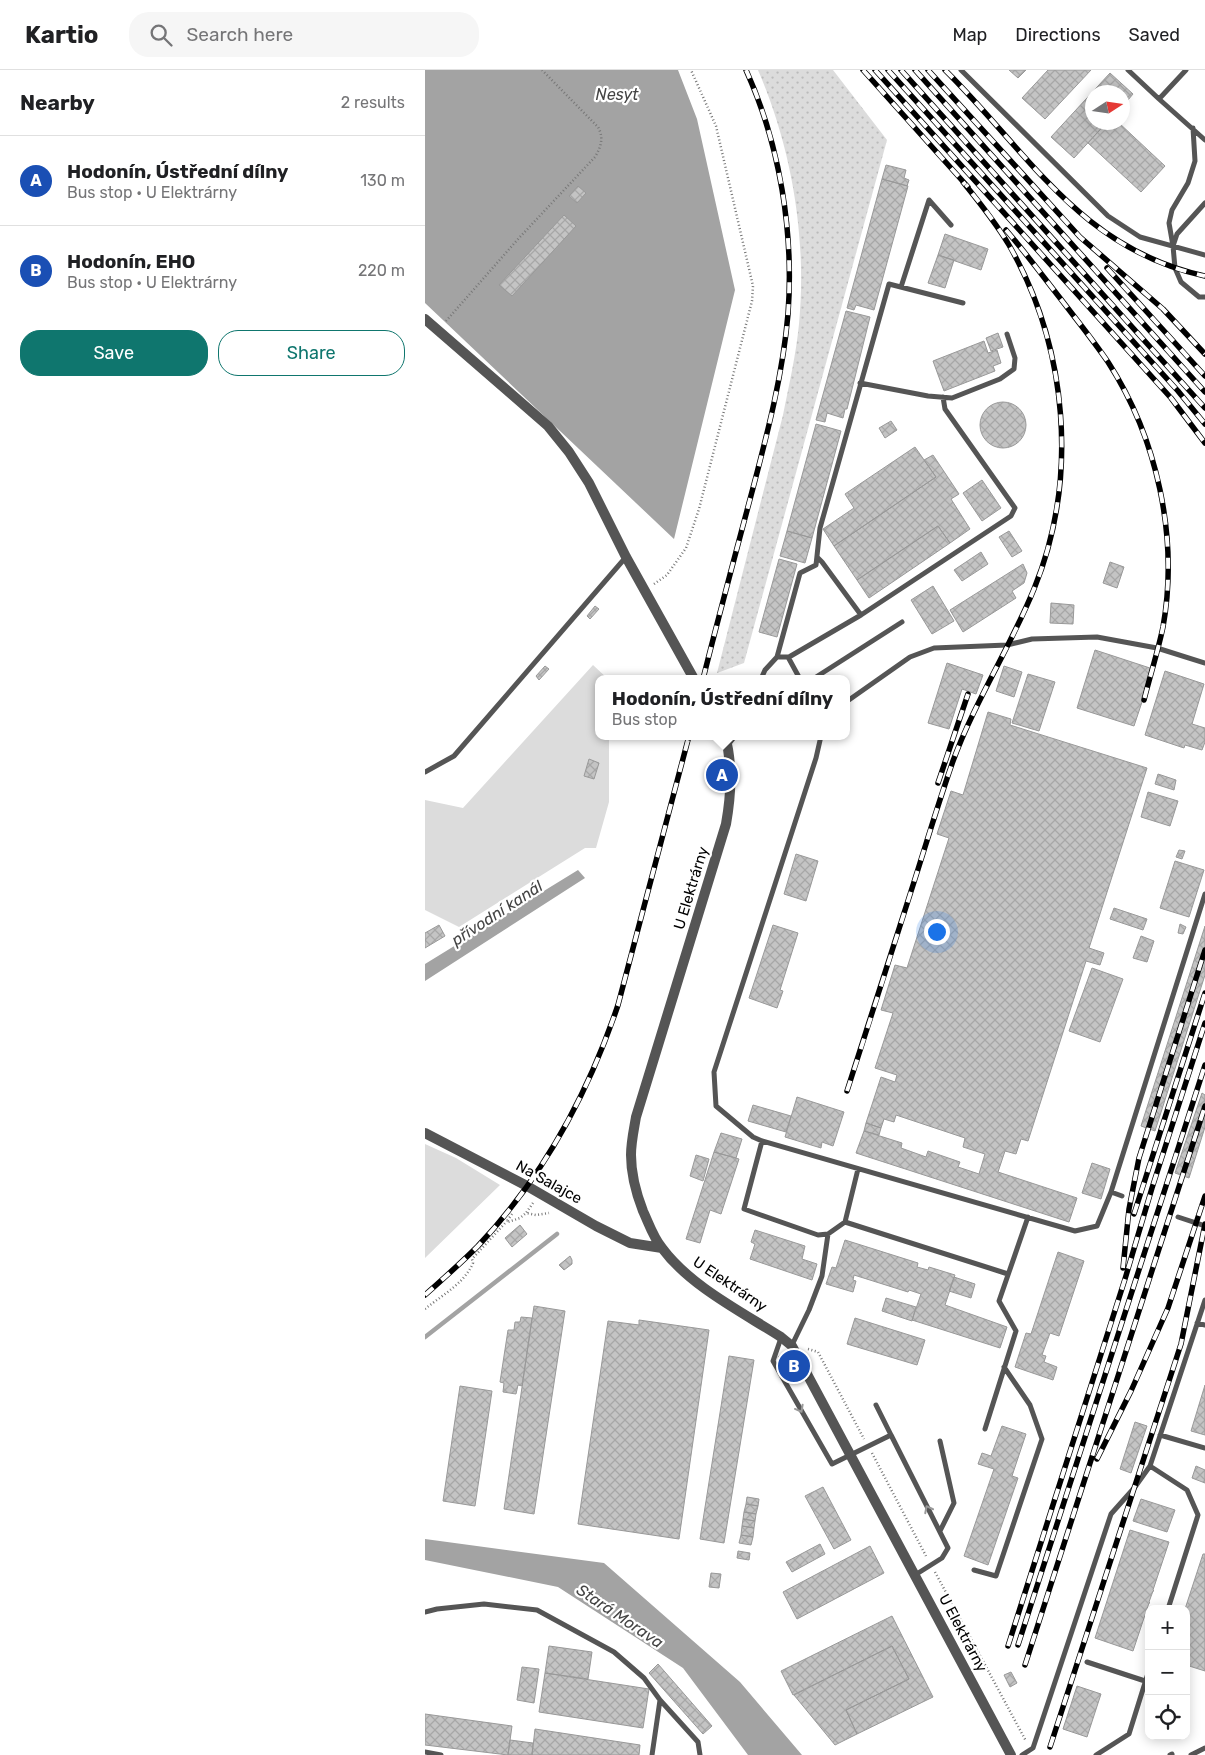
<!DOCTYPE html>
<html lang="en">
<head>
<meta charset="utf-8">
<style>
	:root { --surface:#fff; --page:#f6f6f6; --text:#202124; --muted:#757577; --line:#e0e0e0; --accent:#0f766e }
	body { margin:0; font-family:Rubik,sans-serif; background:var(--page); color:var(--text) }
	.controls { position:absolute; right:15px; bottom:15px; display:grid; overflow:hidden; border-radius:10px; box-shadow:0 2px 12px #0003 }
	.controls button { width:45px; height:45px; display:grid; place-items:center; padding:0; border:0; border-bottom:1px solid var(--line); background:var(--surface); color:var(--text); font:25px sans-serif }
	.compass { position:absolute; left:660px; top:15px; width:45px; height:45px; border-radius:50%; background:var(--surface); box-shadow:0 2px 12px #0003; rotate:78deg }
	.you { position:absolute; left:511px; top:861px; width:18px; height:18px; margin:-12px; border:4px solid #fff; border-radius:50%; background:#1a73e8; box-shadow:0 0 0 8px #1a73e833 }
	.badge { display:grid; place-items:center; width:32px; height:32px; border-radius:50%; background:var(--accent); color:#fff; font-size:16px; font-weight:700 }
	.pin { position:absolute; translate:-50% -50%; border:2px solid #fff; box-shadow:0 1px 5px #0006 }
	.popup { position:absolute; left:170px; top:605px; width:255px; height:65px; box-sizing:border-box; display:grid; place-content:center; border-radius:10px; background:var(--surface); filter:drop-shadow(0 1px 4px #0005); font-size:16px; white-space:nowrap; color:var(--muted) }
	.popup b { font-size:19px; color:var(--text) }
	.popup::after { content:''; position:absolute; left:50%; top:100%; margin-left:-10px; border:10px solid transparent; border-top-color:var(--surface) }
	.list { margin:0; padding:0; list-style:none }
	h2 { display:flex; justify-content:space-between; align-items:center; height:65px; margin:0; padding:0 20px; font-size:21px }
	h2 small { font-size:16px; font-weight:400; color:var(--muted) }
	.list li { display:grid; grid-template-columns:32px 1fr auto; gap:15px; align-items:center; box-sizing:border-box; height:90px; padding:0 20px; border-top:1px solid var(--line) }
	.list b { display:block; font-size:19px; white-space:nowrap }
	.list p { margin:0; font-size:16px; white-space:nowrap; color:var(--muted) }
	.list em { font-size:16px; font-style:normal; color:var(--muted) }
	.actions { display:flex; gap:10px; padding:15px 20px }
	.actions a { flex:1; padding:11px 0; border:1px solid var(--accent); border-radius:20px; text-align:center; font-size:18px; color:var(--accent) }
	.actions .main { background:var(--accent); color:#fff }
	.icon { flex:none; width:28px; height:28px; fill:none; stroke:currentColor; stroke-width:2; stroke-linecap:round; stroke-linejoin:round }
	.map { position:relative; flex:none; width:780px; height:1685px; overflow:hidden }
	header { display:flex; align-items:center; gap:30px; box-sizing:border-box; height:70px; padding:0 25px; background:var(--surface); border-bottom:1px solid var(--line) }
	header strong { font-size:24px }
	nav { display:flex; gap:28px; margin-inline-start:auto; font-size:18px }
	.search { width:350px; height:45px; background:var(--page); display:flex; align-items:center; gap:12px; box-sizing:border-box; padding:0 18px; border-radius:20px; color:var(--muted); font-size:19px }
	main { display:flex }
	aside { flex:1; background:var(--surface) }
	.map>svg:first-child { display:block }
</style>
</head>
<body>
<header>
<strong>Kartio</strong>
<div class="search"><svg class="icon" aria-label="search" viewBox="0 0 24 24"><circle cx="10" cy="10" r="6"/><path d="M15 15l6 6"/></svg>Search here</div>
<nav><a>Map</a><a>Directions</a><a>Saved</a></nav>
</header>
<main>
<aside>
<h2>Nearby<small>2 results</small></h2>
<ul class="list">
<li><span class="badge" style="background:#1a4fb4">A</span><div><b>Hodonín, Ústřední dílny</b><p>Bus stop · U Elektrárny</p></div><em>130 m</em></li>
<li><span class="badge" style="background:#1a4fb4">B</span><div><b>Hodonín, EHO</b><p>Bus stop · U Elektrárny</p></div><em>220 m</em></li>
</ul>
<div class="actions"><a class="main">Save</a><a>Share</a></div>
</aside>
<div class="map">
<svg width="780" height="1685" viewBox="0 0 780 1685">
	<defs>
		<pattern id="grass-dots" width="8" height="8" patternUnits="userSpaceOnUse" patternTransform="scale(1.25)"><rect width="8" height="8" fill="#dcdcdc"/><path d="M2 2h.1M6 6h.1" fill="none" stroke="#bbb" stroke-width="1.8" stroke-linecap="round"/></pattern>
		<pattern id="building-cross-hatch" width="8" height="8" patternUnits="userSpaceOnUse" patternTransform="scale(1.25)"><rect width="8" height="8" fill="#c4c4c4"/><path d="M0 0l8 8M0 8l8-8" fill="none" stroke="#a7a7a7"/></pattern>
	</defs>
	<rect width="100%" height="100%" fill="#fff"/>
	<path fill="url(#grass-dots)" d="M333,0H408L462,70L319,593L292,603L358,345C364,315 371,285 374,254C382,168 367,79 333,0Z"/>
	<path fill="#dcdcdc" d="M168,595L183,609H173V666H184V732L171,778H160L34,857L0,840V730L38,738Z
		M0,1074L31,1088L75,1115L0,1188Z"/>
	<path fill="#a3a3a3" d="M0,0H253L272,49L310,220L249,469L0,233Z
		M153,800L160,808L0,911V894Z
		M0,1469L179,1493L315,1612L377,1685H323L258,1598L133,1517L0,1490Z"/>
	<g fill="none" stroke-linecap="round" stroke-linejoin="round">
		<path stroke="#a3a3a3" stroke-width="4.5" d="M0,1267L132,1164"/>
	</g>
	<path fill="url(#building-cross-hatch)" stroke="#999" d="M584,0H601L593,8Z
		M623,0H666L620,49L597,28Z
		M685,3L708,24L698,36V22H668V52H682L649,88L626,67Z
		M682,52H693L740,96L716,122L663,73Z
		M461,95L481,100L479,108L484,110L482,116L457,109Z
		M457,109L483,116L449,240L431,235L429,240L422,238Z
		M153,116L161,123L152,133L144,126Z
		M139,145L151,156L87,226L74,215Z
		M520,164L563,179L556,200L513,185Z
		M513,185L529,190L520,218L503,213Z
		M421,241L445,247L422,339H420L418,348L402,343L400,352L391,350Z
		M573,263L578,277L566,281L561,268Z
		M559,271L563,283L572,280L576,293L568,296L570,301L519,321L508,291Z
		M555 355a23 23 0 1 1 46 0a23 23 0 1 1-46 0Z
		M466,351L472,360L460,368L454,358Z
		M391,354L416,361L387,468L362,461Z
		M490,377L511,407L409,476L398,459L429,438L420,424Z
		M508,385L534,424L526,429L545,459L525,473L513,456L432,510L409,476L511,407L499,390Z
		M557,410L576,438L557,451L538,423Z
		M513,456L525,473L444,528L432,510Z
		M362,461L387,468L380,493L355,486Z
		M584,461L597,481L587,487L574,467Z
		M556,482L563,494L537,511L529,500Z
		M354,489L372,494L352,567L334,562Z
		M685,492L699,497L692,518L678,513Z
		M598,494L602,503L599,513L587,521L591,528L538,562L525,540Z
		M508,516L529,551L507,564L486,530Z
		M626,533L649,535L648,554L625,553Z
		M170,536L174,539L165,549L162,546Z
		M670,580L728,599L709,656L652,638Z
		M522,593L558,605L551,624L537,619L524,659L503,653Z
		M120,596L124,599L114,610L111,606Z
		M579,596L597,602L589,627L571,621Z
		M740,601L779,614L767,654L780,658V672L777,680L760,675L759,678L720,665Z
		M603,604L630,612L614,661L587,653Z
		M563,642L586,649L585,655L722,698L664,878L679,883L675,895L661,891L603,1071L596,1069L591,1084L580,1081L573,1102L652,1128L644,1152L431,1083L439,1061L477,1073L476,1078L501,1087L503,1081L535,1092L533,1097L554,1104L560,1084L538,1077L540,1068L471,1045L469,1052L459,1049L456,1058L441,1053L456,1007L470,1012L472,1005L450,998L468,943L456,940L470,895L482,898L524,768L512,764L526,721L538,725Z
		M164,689L174,693L169,709L159,706Z
		M291,696H296V705H290Z
		M733,704L751,710L749,720L730,714Z
		M723,722L753,731L745,756L716,747Z
		M754,780L760,781L757,789L751,787Z
		M371,784L393,791L381,831L359,824Z
		M750,791L779,800L764,847L735,838Z
		M689,838L722,849L718,860L685,849Z
		M755,854L761,857L758,864L753,863Z
		M14,855L20,866L0,878V863Z
		M348,855L373,863L355,920L358,921L352,938L324,928Z
		M780,856V905L730,1061L716,1056Z
		M716,866L729,871L722,892L708,888Z
		M667,898L698,909L675,972L644,961Z
		M777,1023L780,1025V1057L764,1108L750,1103Z
		M372,1027L419,1042L408,1076L397,1072L396,1078L360,1067Z
		M328,1035L366,1046L361,1062L323,1051Z
		M441,1053L456,1058L454,1065L439,1061Z
		M296,1063L317,1069L311,1088L289,1082Z
		M289,1082L314,1089L296,1144L285,1140L275,1173L261,1169Z
		M271,1085L284,1089L278,1111L265,1106Z
		M667,1093L685,1099L676,1129L657,1123Z
		M95,1155L102,1164L87,1177L80,1168Z
		M330,1160L380,1176L377,1189L392,1194L387,1210L325,1189L330,1174L326,1172Z
		M420,1170L493,1193L492,1197L503,1200L504,1197L530,1205L520,1235L582,1257L575,1278L487,1250L496,1224L484,1220L483,1222L429,1205L428,1210L431,1211L428,1222L401,1214L407,1197L411,1198Z
		M633,1182L659,1191L634,1266L625,1263L617,1285L621,1286L619,1292L632,1297L628,1310L590,1297L601,1263L606,1264Z
		M145,1186L147,1190V1194L139,1200L134,1195Z
		M529,1207L550,1214L546,1228L524,1221Z
		M461,1228L491,1237L487,1251L457,1241Z
		M109,1236L140,1241L109,1444L79,1439Z
		M96,1247L107,1248L97,1316L93,1315L91,1324L78,1322L79,1313L75,1312L83,1260H89L90,1252H95Z
		M430,1248L500,1270L492,1295L422,1274Z
		M214,1250L284,1260L254,1469L153,1454L183,1251L214,1255Z
		M357,1284L368,1298L364,1301L353,1287Z
		M304,1286L329,1290L299,1473L275,1469Z
		M780,1315V1365L766,1361Z
		M35,1316L67,1321L50,1436L18,1431Z
		M710,1352L722,1356L706,1403L695,1399Z
		M577,1356L601,1364L587,1406L593,1408L563,1495L539,1486L569,1399L553,1394L557,1383L566,1386Z
		M771,1396L780,1400V1413L767,1408Z
		M398,1417L426,1470L409,1479L380,1426Z
		M322,1427L334,1429L333,1436L321,1434Z
		M716,1429L750,1440L742,1462L708,1451Z
		M321,1434L333,1436L331,1444L319,1442Z
		M319,1442L331,1444L330,1451L318,1449Z
		M318,1449L330,1451L329,1458L317,1456Z
		M317,1456L329,1458L328,1467L316,1465Z
		M705,1460L744,1472L728,1520L729,1521H728L724,1532L725,1533H724L708,1581L670,1568Z
		M316,1465L328,1467L326,1475L314,1473Z
		M395,1474L400,1484L367,1502L361,1492Z
		M445,1476L459,1503L372,1549L358,1522Z
		M313,1481L325,1483L324,1490L312,1488Z
		M778,1484H780V1601L761,1595L760,1539Z
		M286,1503L296,1504L294,1518L284,1517Z
		M467,1546L508,1627L432,1664L421,1640L484,1609L467,1576L368,1625L356,1601Z
		M124,1576L167,1582L163,1609L120,1603Z
		M467,1576L484,1609L421,1640L432,1664L410,1675L369,1625Z
		M233,1594L287,1656L278,1664L224,1603Z
		M97,1597L114,1599L109,1633L92,1630Z
		M586,1602L592,1613L585,1617L579,1605Z
		M120,1603L224,1619L218,1658L114,1642Z
		M652,1616L676,1624L662,1667L638,1659Z
		M0,1644L87,1656L83,1685L0,1675Z
		M110,1659L215,1675L214,1685H107Z
		M85,1670L108,1673L107,1685H83Z"/>
	<g fill="none" stroke-linecap="round" stroke-linejoin="round">
		<path stroke="#777" stroke-width="2.5" stroke-dasharray="1 2.5" stroke-linecap="butt" d="M21,251L94,168L170,87C176,77 179,68 173,57L117,0
			M229,514L242,505L261,478L274,439L327,231L328,216L291,56L266,0
			M108,1133L101,1143L111,1145L124,1143
			M87,1144L82,1151L83,1152L95,1148L101,1143
			M0,1239C17,1225 39,1214 48,1193L47,1189L82,1151
			M383,1279L393,1282L439,1369
			M447,1383L501,1486
			M510,1502L601,1671"/>
		<path stroke="#555" stroke-width="5" d="M536,0L683,146L715,167L780,185
			M703,0L734,29
			M761,0L734,29L780,70
			M780,133L752,164L748,176L750,198L756,212L774,227H780
			M748,176L744,153L747,140L763,113L770,91L768,58
			M476,217L504,130L526,155
			M435,313L503,326L527,328L575,309L589,299L590,288L582,264
			M392,487L397,492L436,545L586,446L590,438L520,339L518,327
			M352,587H364L436,545
			M363,587L375,609
			M336,609L340,600L352,587L375,503L391,495L395,458L464,214L538,233
			M388,609L477,552
			M421,632L485,587L509,578L582,575L607,569L672,567L732,578L780,593
			M396,666L391,688L289,1002L291,1036L328,1067L337,1071L650,1161L672,1156L686,1122
			M303,675L310,666
			M0,702L29,686L201,487
			M337,1071L319,1139L393,1165L403,1164L420,1152
			M433,1099L420,1152L583,1204
			M697,1126L686,1122L780,824
			M753,1147L780,1156
			M772,1253L780,1255
			M356,1268L348,1291L407,1394L466,1365L523,1478L517,1488L490,1505
			M367,1275L384,1240L397,1206L403,1164
			M451,1335L466,1365
			M560,1359L591,1261L574,1231L603,1147
			M735,1365L780,1378
			M725,1396L762,1420L773,1445L743,1539
			M515,1461L529,1433L515,1371
			M549,1500L571,1506L617,1369L605,1335L579,1297
			M0,1542L12,1539L59,1534L112,1540L189,1582L219,1608L235,1630
			M662,1592L720,1611
			M0,1682L16,1685
			M227,1685L235,1630L273,1672L275,1685
			M597,1685L608,1678L686,1444L710,1417L725,1396L780,1230
			M671,1685L704,1664L724,1600
			M745,1685L747,1684
			M766,1685L780,1678"/>
		<path stroke="#555" stroke-width="10" d="M0,249L123,356L144,382L164,413L201,487L269,609
			M300,666C308,694 306,726 301,754L211,1047C209,1059 206,1072 206,1085C206,1104 211,1123 218,1141C224,1154 228,1167 237,1178C265,1216 317,1242 356,1267L367,1276L586,1685
			M0,1063L102,1116L171,1156L205,1173L237,1178"/>
		<g stroke="#000" stroke-width="5.5">
			<path id="rail" d="M438,0L543,117
				M450,0L746,328L780,373
				M463,0L753,321L780,354
				M476,0L780,338
				M490,0L780,322
				M503,0L655,167L738,239L780,284
				M520,0C604,83 655,179 780,206
				M581,160C600,182 617,205 635,228C651,249 668,270 683,292C732,368 754,467 738,557C733,581 725,606 719,630
				M682,198L780,306
				M278,609C294,545 311,482 328,418C343,361 358,303 363,244C369,162 355,75 321,0
				M513,713L543,624
				M422,1021C445,951 467,881 489,812C502,771 514,731 528,691C550,631 585,578 609,519C654,409 643,278 584,175C571,153 555,133 538,112
				M709,1144L780,923
				M698,1198L704,1139L714,1088L780,880
				M0,1225C18,1209 36,1193 53,1176C118,1107 163,1024 193,935L264,666
				M672,1389L706,1321L743,1238L780,1126
				M593,1575L780,995
				M583,1576L700,1209L727,1118L780,953
				M600,1595L780,1036
				M625,1677L756,1274L780,1154"/>
		</g>
		<use href="#rail" stroke="#fff" stroke-width="4" stroke-dasharray="11" stroke-linecap="butt"/>
	</g>
	<defs><path id="oneway-chevron" d="M-2-3.5L2.5 0L-2 3.5" fill="none" stroke-width="1.6" stroke-linecap="round" stroke-linejoin="round" transform="scale(1.25)"/></defs>
	<g stroke="#999">
		<use href="#oneway-chevron" transform="translate(375 1339) rotate(61)"/>
		<use href="#oneway-chevron" transform="translate(503 1439) rotate(-117)"/>
	</g>
	<g text-anchor="middle" dominant-baseline="central" stroke-width="4.5" stroke-linejoin="round" paint-order="stroke">
		<g font-size="15" fill="#000" stroke="#fff">
			<text transform="translate(266 818) rotate(-73)">U Elektrárny</text>
			<text transform="translate(124 1112) rotate(29)">Na Salajce</text>
			<text transform="translate(305 1214) rotate(34)">U Elektrárny</text>
			<text transform="translate(538 1563) rotate(62)">U Elektrárny</text>
		</g>
		<g font-size="16" font-style="italic" fill="#444" stroke="#fff">
			<text x="192" y="24">Nesyt</text>
			<text transform="translate(72 843) rotate(-33)">přívodní kanál</text>
			<text transform="translate(195 1546) rotate(34)">Stará Morava</text>
		</g>
	</g>
</svg>
<div class="controls">
<button>+</button>
<button>−</button>
<button><svg class="icon" aria-label="locate" viewBox="0 0 24 24"><circle cx="12" cy="12" r="6"/><path d="M12 2v4M12 18v4M2 12h4M18 12h4"/></svg></button>
</div>
<svg class="compass" viewBox="-18 -18 36 36"><path d="M0-13l5 13h-10z" fill="#e53935"/><path d="M0 13l5-13h-10z" fill="#757577"/></svg>
<div class="you"></div>
<div class="pin badge" style="left:297px;top:705px;background:#1a4fb4">A</div>
<div class="popup"><b>Hodonín, Ústřední dílny</b>Bus stop</div>
<div class="pin badge" style="left:369px;top:1296px;background:#1a4fb4">B</div>
</div>
</main>
</body>
</html>
